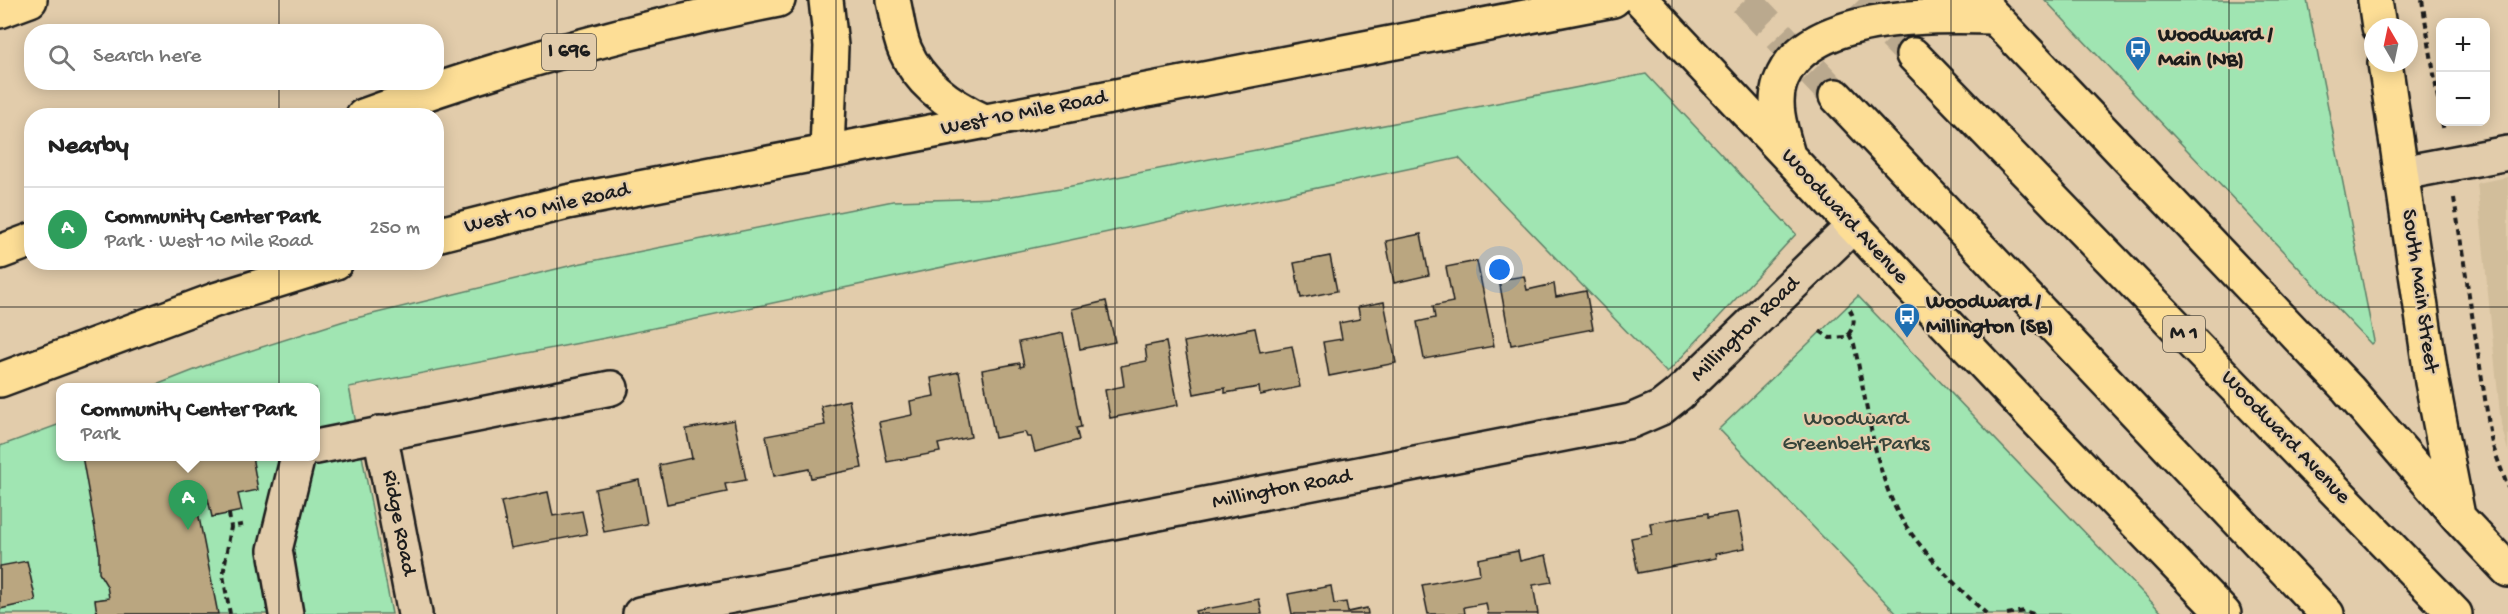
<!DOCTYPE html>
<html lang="en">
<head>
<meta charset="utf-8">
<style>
	:root { --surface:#fff; --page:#f2f2f2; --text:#222; --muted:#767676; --line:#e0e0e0; --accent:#b45309 }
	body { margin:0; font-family:"Gochi Hand",sans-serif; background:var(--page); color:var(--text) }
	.controls { position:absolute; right:18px; top:18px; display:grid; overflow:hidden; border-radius:12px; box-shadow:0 3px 15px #0003 }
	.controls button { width:54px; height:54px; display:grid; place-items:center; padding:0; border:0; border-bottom:2px solid var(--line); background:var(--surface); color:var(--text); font:30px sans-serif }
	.compass { position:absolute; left:2364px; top:18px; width:54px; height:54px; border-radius:50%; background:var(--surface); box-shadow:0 3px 15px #0003; rotate:351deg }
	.you { position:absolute; left:1500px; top:270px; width:21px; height:21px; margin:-15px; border:4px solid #fff; border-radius:50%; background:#1a73e8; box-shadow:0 0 0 9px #1a73e833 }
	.badge { display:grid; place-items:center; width:39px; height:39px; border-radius:50%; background:var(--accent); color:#fff; font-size:20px; font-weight:700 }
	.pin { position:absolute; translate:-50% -50px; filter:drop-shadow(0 2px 3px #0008) }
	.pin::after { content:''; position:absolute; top:32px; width:21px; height:18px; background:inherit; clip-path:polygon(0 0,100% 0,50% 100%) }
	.popup { position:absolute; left:56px; top:383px; width:264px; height:78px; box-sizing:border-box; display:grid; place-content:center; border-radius:12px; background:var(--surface); filter:drop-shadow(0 2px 4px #0005); font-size:20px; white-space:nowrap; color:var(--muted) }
	.popup b { font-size:22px; color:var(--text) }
	.popup::after { content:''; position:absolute; left:50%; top:100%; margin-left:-12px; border:12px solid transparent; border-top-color:var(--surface) }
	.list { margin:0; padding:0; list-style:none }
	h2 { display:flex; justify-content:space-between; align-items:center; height:78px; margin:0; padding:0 24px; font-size:26px }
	h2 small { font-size:20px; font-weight:400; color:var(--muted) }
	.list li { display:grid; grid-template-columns:39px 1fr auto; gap:18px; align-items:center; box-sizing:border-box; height:84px; padding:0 24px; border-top:2px solid var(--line) }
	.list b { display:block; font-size:22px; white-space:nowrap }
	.list p { margin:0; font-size:20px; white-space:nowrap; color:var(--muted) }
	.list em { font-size:20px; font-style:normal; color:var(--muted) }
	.icon { flex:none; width:33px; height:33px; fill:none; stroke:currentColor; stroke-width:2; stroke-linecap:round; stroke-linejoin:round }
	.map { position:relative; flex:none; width:2508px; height:614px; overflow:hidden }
	.search { position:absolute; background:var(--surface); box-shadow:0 3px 15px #0003; left:24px; top:24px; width:420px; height:66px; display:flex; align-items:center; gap:15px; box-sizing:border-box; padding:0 21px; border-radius:24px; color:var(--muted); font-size:22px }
	.panel { position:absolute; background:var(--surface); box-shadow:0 3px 15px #0003; left:24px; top:108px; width:420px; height:162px; border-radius:24px }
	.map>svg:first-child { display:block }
</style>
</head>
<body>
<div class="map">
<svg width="2508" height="614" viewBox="0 0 2508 614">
	<rect width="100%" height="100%" fill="#e2ccab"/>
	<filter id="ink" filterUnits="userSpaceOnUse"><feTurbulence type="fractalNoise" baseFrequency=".0167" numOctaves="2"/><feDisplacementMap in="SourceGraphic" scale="12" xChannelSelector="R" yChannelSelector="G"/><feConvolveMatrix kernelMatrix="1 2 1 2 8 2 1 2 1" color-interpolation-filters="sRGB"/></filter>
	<g filter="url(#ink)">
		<path fill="#d2be9b" d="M2508,177V451L2501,424L2477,183Z"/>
		<path fill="#a0e5b2" stroke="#5e8067" stroke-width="1.5" d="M2045,0H2307L2374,341L2371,344Z
			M1646,74L1796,234L1667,373L1459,158L616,336L349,387L392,614H0V446L60,424V456H316V388L151,387L215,362L344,321L577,264L893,201L999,198L1061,188Z
			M1858,296L2163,614H1897L1719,429Z"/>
		<path fill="#baa680" stroke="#1c1c1c" stroke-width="1.5" d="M1421,234L1429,275L1394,283L1386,241Z
			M1330,256L1337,291L1301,298L1294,263Z
			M1477,261L1494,346L1424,359L1417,322L1435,318L1433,306L1453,302L1446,267Z
			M1524,276L1527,290L1554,284L1556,297L1586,291L1593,329L1511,345L1499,280Z
			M1106,301L1115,342L1080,349L1072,309Z
			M1384,302L1396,363L1329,376L1323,342L1342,339L1339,323L1360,319L1358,307Z
			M1255,328L1260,352L1292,346L1300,387L1260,395L1259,387L1225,393V388L1194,394L1184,342Z
			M1063,333L1081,427L1076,428L1079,440L1035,452L1031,437H1027L1025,432L995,438L982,370L1020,363V367L1024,366L1019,342Z
			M1166,342L1178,405L1110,418L1105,390L1124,386L1121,366L1147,361L1145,346Z
			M959,372L971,437L938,444L940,452L887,462L879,422L912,415L910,401L934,396L931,378Z
			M849,400L862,468L811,478L809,469L774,476L766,436L825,425L821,406Z
			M734,420L746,480L725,484L727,492L667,504L659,465L692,458L686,429Z
			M82,456H252L258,490L238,494L242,511L212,517L208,499L196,502L218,614H97L95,600L109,598L107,586L99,573V551Z
			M639,480L647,524L604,532L595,489Z
			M548,492L553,516L582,511L587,534L511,548L501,502Z
			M1738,512L1745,548L1715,554L1716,558L1638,573L1631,538L1652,534L1650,523L1708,513V517Z
			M1518,551L1520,561L1546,555L1552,582L1533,585L1538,614H1488L1486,603L1464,607L1465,614H1428L1422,585L1480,574L1478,559Z
			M27,561L36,601L0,609V566Z
			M1331,586L1334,604L1346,602L1348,612L1367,608L1368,614H1292L1288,594Z
			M1259,599L1262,614H1196L1195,611Z"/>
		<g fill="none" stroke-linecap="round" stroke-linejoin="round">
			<path stroke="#baa98e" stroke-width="33" stroke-dasharray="33 16" stroke-linecap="butt" d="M1745,0L1836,96
				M1859,0L1913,55"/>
			<g stroke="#1c1c1c" stroke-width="38">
				<path id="minor" d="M2402,173L2508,153
					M380,433L415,614
					M316,447L611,388
					M286,614L275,550L298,456
					M640,614L1631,421L1661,408L1680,393L1853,226"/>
			</g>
			<g stroke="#1c1c1c" stroke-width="38">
				<path id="major" d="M826,0L831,46L827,151
					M893,0C897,16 898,34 905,50C920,85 953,107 986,122
					M1641,0L2033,416L2224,614
					M1978,0L2348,389L2459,518L2508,570
					M2375,0L2379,27
					M0,11L30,0
					M1913,55L2455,614
					M2385,63L2432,382L2458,516
					M1836,96L2327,614
					M1788,155C1782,133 1772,106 1780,83C1804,12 1933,15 1994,17
					M436,235L567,202L1613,0
					M0,380L215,300L336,262"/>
			</g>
			<g stroke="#1c1c1c" stroke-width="38">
				<path id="highway" d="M363,116C495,67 640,27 778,0
					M0,252L32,240"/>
			</g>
			<path stroke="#1c1c1c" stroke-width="4" stroke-dasharray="6 4.5" stroke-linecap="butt" d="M2422,0L2440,111
				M2442,122L2444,131
				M2454,198L2492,444L2508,488
				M1820,331L1830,338L1846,337C1856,326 1856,317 1847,306
				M1849,334L1854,344C1866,397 1872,456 1894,505C1909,539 1959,590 1987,614
				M229,514L231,527
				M230,614L223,575L231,527L246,524
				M2007,614L2024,611L2034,614"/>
			<use href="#minor" stroke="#e2ccab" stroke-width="33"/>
			<use href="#major" stroke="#fdde96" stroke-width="33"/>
			<use href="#highway" stroke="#fdde96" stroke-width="33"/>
		</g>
	</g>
	<path fill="none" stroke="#1c1c1c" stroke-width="1.5" stroke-opacity="0.55" d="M279,0V32M557,0V614M836,0V614M1115,0V614M1393,0V614M1672,0V614M1951,0V614M2229,0V614M279,82V116M279,262V614M0,307H2508"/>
	<defs>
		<g id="bus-pin" transform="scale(1.35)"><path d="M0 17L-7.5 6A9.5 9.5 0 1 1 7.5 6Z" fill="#1f6fb2" stroke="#e2ccab"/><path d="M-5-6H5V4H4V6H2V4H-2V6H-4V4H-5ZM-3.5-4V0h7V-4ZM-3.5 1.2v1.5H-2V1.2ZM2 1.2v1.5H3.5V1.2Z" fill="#fff"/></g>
	</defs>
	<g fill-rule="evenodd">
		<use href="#bus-pin" x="2138" y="49"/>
		<use href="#bus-pin" x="1907" y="316"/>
	</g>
	<g text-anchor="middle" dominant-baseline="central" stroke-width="4.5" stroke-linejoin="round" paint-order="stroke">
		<g fill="#e2ccab" stroke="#575147" stroke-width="1.5">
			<rect x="542" y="34" width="54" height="36" rx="4.5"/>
			<rect x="2163" y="316" width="42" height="36" rx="4.5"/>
		</g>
		<g font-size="21" font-weight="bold" fill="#1c1c1c">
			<text x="569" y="52">I 696</text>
			<text x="2184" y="334">M 1</text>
		</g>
		<g font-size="22" font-weight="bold" fill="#1c1c1c" stroke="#e2ccab" text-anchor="start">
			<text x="2158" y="36">Woodward /<tspan x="2158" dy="25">Main (NB)</tspan></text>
			<text x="1926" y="303">Woodward /<tspan x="1926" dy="25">Millington (SB)</tspan></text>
		</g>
		<g font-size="22" fill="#1c1c1c" stroke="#e2ccab">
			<text transform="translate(1024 114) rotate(-11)">West 10 Mile Road</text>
			<text transform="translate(547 209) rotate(-13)">West 10 Mile Road</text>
			<text transform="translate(1844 217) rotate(47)">Woodward Avenue</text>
			<text transform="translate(2419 291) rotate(82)">South Main Street</text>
			<text transform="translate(1746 330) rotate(-44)">Millington Road</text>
			<text transform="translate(2285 438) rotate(46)">Woodward Avenue</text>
			<text transform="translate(1282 490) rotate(-11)">Millington Road</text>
			<text transform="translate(398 523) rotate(79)">Ridge Road</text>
		</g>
		<g font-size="22" fill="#36443a" stroke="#e2ccab">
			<text x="1856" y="420">Woodward<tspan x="1856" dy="25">Greenbelt Parks</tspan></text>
		</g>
	</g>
</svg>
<div class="controls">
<button>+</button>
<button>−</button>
</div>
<svg class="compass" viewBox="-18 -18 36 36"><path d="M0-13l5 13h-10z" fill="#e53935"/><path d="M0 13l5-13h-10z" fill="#767676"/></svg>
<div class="you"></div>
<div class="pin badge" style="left:188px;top:530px;background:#2e9e5b">A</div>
<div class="popup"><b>Community Center Park</b>Park</div>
<div class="search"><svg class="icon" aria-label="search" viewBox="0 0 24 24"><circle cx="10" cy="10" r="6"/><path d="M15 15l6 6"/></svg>Search here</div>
<section class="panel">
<h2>Nearby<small></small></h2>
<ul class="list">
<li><span class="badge" style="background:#2e9e5b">A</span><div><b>Community Center Park</b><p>Park · West 10 Mile Road</p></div><em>250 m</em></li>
</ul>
</section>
</div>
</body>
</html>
